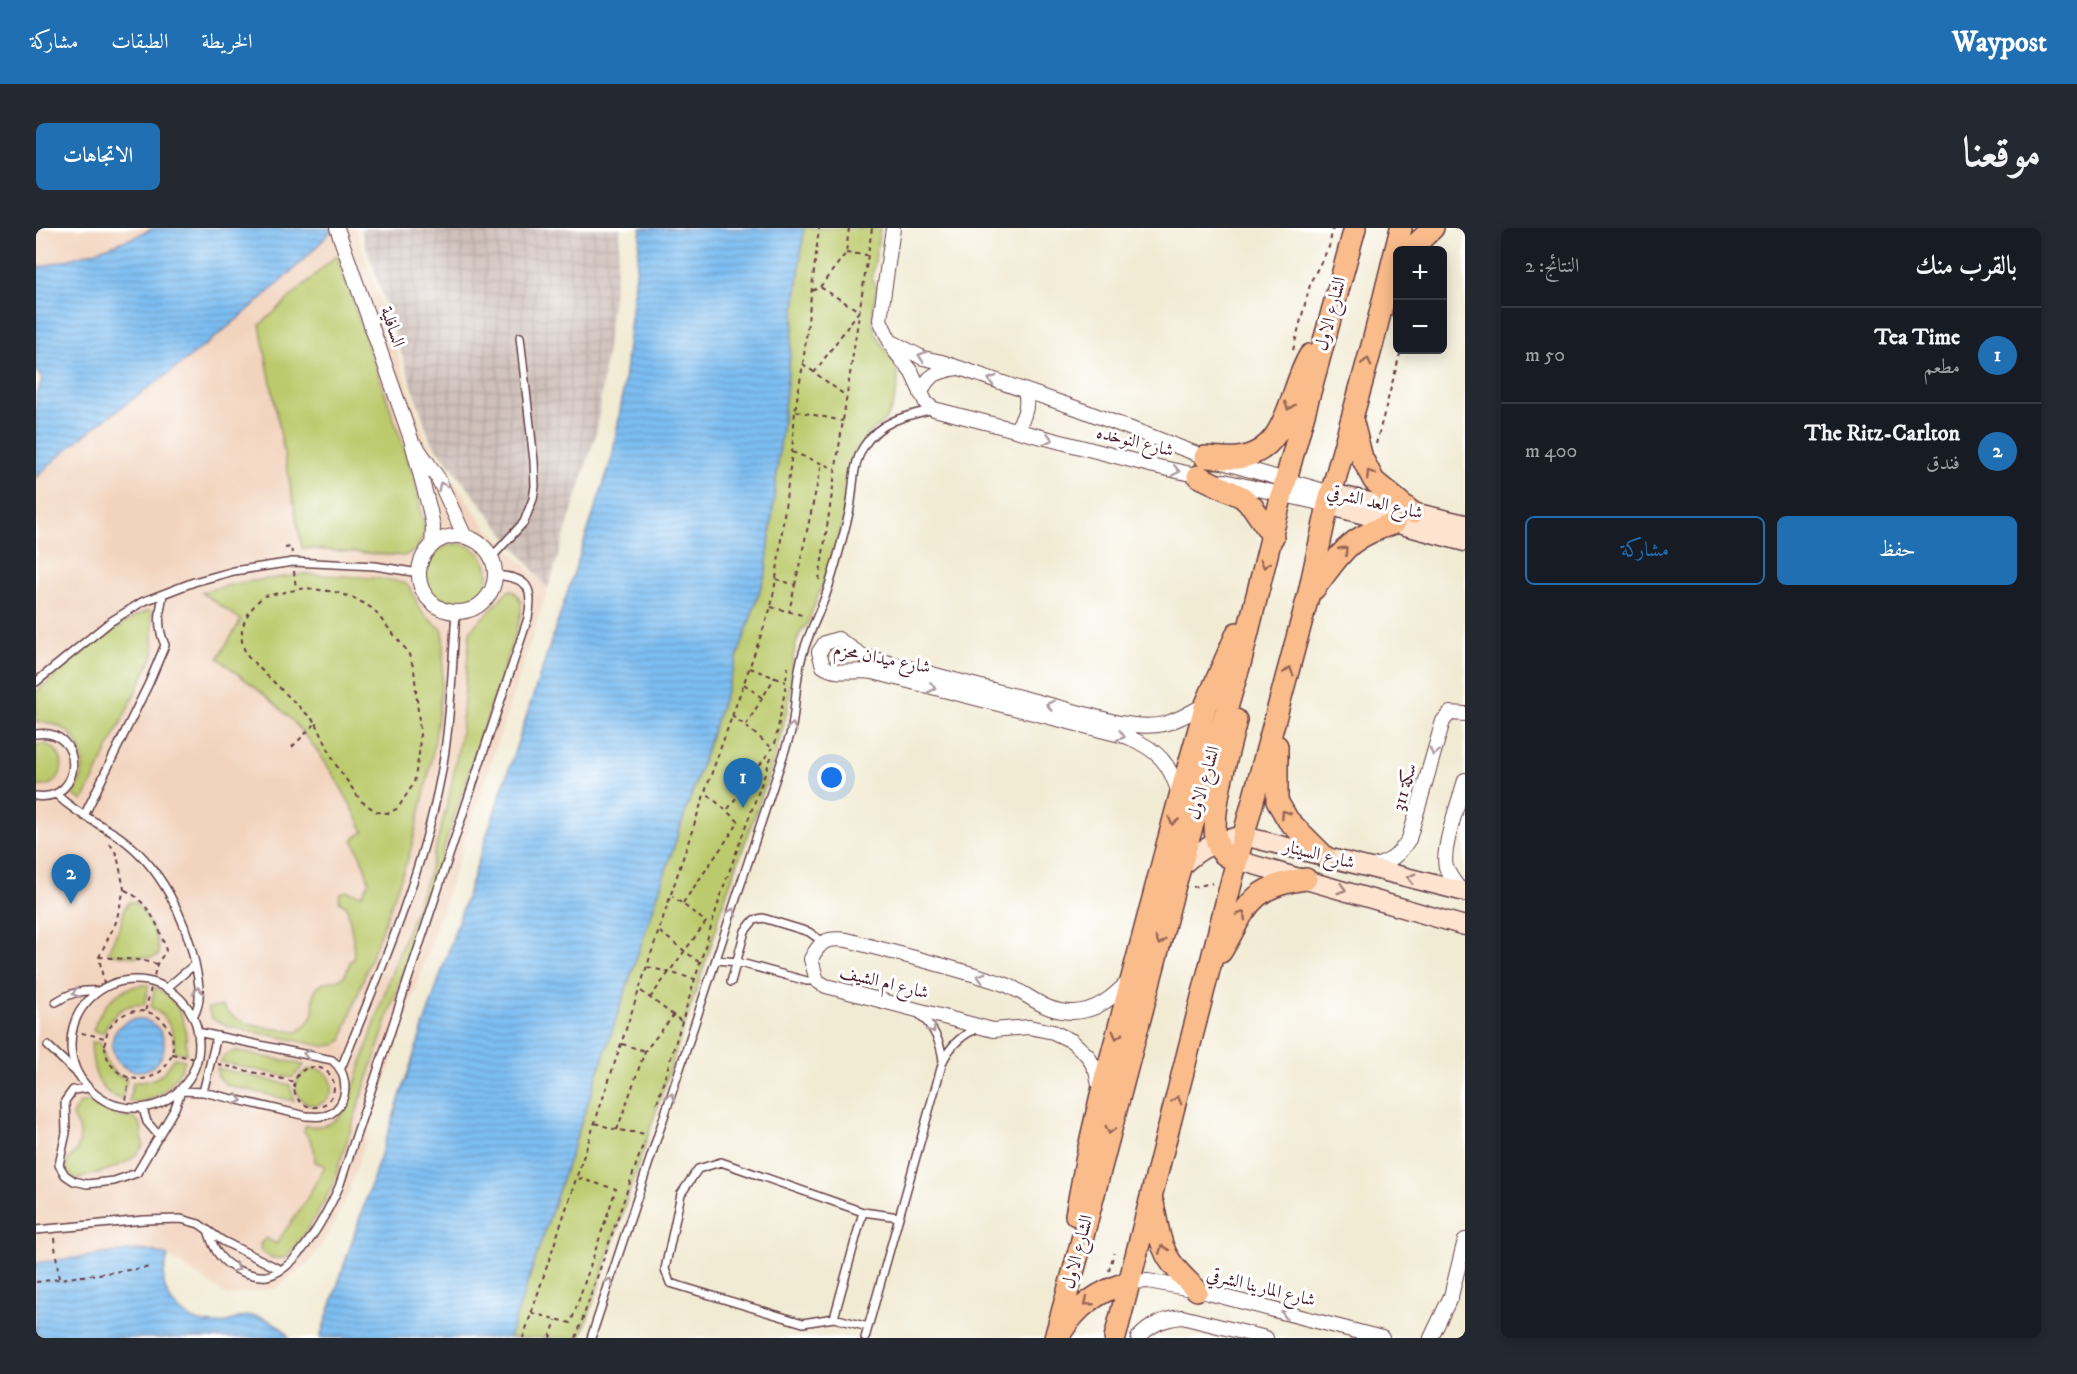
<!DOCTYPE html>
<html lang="ar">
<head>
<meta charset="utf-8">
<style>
	:root { --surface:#171b24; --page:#242831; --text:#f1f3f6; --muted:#9ea1a6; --line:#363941; --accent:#1f6fb2 }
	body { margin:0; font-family:"IM FELL DW Pica",Amiri,serif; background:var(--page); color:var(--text); direction:rtl }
	.controls { position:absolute; right:18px; top:18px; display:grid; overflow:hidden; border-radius:9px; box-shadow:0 3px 15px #0003 }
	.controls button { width:54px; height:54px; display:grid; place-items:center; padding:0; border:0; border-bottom:2px solid var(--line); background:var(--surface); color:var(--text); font:30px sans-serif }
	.you { position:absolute; left:796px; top:550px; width:21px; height:21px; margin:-15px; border:4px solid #fff; border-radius:50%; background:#1a73e8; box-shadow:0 0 0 9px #1a73e833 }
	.badge { display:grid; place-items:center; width:39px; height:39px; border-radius:50%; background:var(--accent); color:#fff; font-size:20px; font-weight:700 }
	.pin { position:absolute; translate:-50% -50px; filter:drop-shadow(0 2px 3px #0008) }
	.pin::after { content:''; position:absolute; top:32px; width:21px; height:18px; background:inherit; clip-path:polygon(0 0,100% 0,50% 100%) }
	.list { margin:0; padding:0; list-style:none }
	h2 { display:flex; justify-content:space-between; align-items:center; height:78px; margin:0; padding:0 24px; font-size:26px }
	h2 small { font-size:20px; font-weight:400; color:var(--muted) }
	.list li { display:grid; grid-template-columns:39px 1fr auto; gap:18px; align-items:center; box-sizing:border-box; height:96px; padding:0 24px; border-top:2px solid var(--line) }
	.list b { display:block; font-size:22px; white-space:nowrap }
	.list p { margin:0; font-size:20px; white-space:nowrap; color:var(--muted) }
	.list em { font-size:20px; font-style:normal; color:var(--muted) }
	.actions { display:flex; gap:12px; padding:18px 24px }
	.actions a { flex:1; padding:14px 0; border:2px solid var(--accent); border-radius:9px; text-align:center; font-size:21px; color:var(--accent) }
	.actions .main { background:var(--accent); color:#fff }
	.map { position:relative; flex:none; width:1429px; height:1110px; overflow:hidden; direction:ltr; border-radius:9px }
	header { display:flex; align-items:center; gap:36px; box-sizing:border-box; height:84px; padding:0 30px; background:var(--accent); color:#fff }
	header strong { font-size:28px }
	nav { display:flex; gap:33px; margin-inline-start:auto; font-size:21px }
	.intro { display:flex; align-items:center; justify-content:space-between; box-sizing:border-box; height:144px; padding:0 36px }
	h1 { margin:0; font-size:42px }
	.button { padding:15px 27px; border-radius:9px; background:var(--accent); color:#fff; font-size:21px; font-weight:700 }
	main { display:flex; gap:36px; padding:0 36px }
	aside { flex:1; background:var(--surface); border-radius:9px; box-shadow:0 3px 15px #0003 }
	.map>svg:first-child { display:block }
</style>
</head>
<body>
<header>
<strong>Waypost</strong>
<nav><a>الخريطة</a><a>الطبقات</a><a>مشاركة</a></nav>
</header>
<div class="intro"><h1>موقعنا</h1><a class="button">الاتجاهات</a></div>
<main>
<aside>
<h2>بالقرب منك<small>النتائج: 2</small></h2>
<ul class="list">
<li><span class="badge">1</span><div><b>Tea Time</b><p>مطعم</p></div><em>50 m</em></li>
<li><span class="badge">2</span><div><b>The Ritz-Carlton</b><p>فندق</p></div><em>400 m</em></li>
</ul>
<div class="actions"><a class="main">حفظ</a><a>مشاركة</a></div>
</aside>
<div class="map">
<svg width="1429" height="1110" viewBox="0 0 1429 1110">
	<defs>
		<pattern id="industrial-grid" width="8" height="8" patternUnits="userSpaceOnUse" patternTransform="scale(1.5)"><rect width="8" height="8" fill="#cfc0ba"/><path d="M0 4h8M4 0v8" fill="none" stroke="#b3a5a0"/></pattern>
		<pattern id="water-rules" width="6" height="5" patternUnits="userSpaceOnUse" patternTransform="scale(1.5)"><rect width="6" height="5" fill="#7dbef2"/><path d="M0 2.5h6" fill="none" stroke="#689ac4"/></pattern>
	</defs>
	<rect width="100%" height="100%" fill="#fff"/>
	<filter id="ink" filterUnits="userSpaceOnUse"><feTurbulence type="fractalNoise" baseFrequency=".0167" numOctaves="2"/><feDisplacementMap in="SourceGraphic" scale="12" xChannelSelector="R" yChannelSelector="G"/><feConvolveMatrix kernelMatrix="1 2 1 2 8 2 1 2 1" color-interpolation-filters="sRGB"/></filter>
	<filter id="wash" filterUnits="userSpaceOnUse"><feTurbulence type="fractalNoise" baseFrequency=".008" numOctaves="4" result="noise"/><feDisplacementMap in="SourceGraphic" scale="24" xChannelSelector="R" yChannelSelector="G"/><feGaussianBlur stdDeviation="1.35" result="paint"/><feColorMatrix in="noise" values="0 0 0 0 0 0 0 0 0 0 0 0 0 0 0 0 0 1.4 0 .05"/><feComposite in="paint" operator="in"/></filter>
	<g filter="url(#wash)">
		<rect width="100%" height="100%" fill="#f2ebd4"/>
		<path fill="#f2d4be" d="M0,0H118L100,9L32,32L0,40Z
			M298,0H320L390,213L449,298L512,361L311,969L293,1005L274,1034L241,1060L192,1068L132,1028L115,1022H100L0,1035V250L66,193L143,137L193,98L245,53Z"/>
		<path fill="url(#industrial-grid)" d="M324,0H585L561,202L512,361L394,212Z"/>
		<path fill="#bbca6c" stroke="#82744c" stroke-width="1.5" d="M768,0H844L836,52L841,59C839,71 835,87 838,100C842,119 864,131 862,153C861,164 857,183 849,192C838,203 825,209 819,225C812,246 812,271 807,293C799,328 784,363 771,397C753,410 757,457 752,479C735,551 706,620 682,690L681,699L545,1110H473L730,344Z
			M301,27L379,252L389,305L380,322L368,328L266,320L224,97Z
			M390 347a31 31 0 1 1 62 0a31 31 0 1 1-62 0Z
			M269,346C285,347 360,349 370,356C378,362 379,376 386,384C391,391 400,396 407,402C409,466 397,534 381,596C378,610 375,623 370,636C349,695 325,753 306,812L300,817L287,818L190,798L175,789L172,780L186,778C203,800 235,800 262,804C268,799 275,793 277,785C279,777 274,764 283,758C297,747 309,760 314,733L318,731L317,710L311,678L303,673L304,666L310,663L326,667L333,654L329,639L317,611L328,604C311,567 289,530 262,499C239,473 209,452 182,430L205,392L165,364L203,355Z
			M475,362C488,369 486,380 483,394L295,961C282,986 268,1009 249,1030H236L225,1023L224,1016L230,1010L240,1016L267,977L289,938L279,934C279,921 277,913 268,904L269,898C290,900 300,896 312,877L353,752L392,648L413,570L425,505L434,404C439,394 447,391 454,383C462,375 465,366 475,362Z
			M113,382L116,385L118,426L47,573L37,567C60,535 42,492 0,494V464C35,435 71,400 113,382Z
			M9,516C36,525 28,562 0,558V517Z
			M93,674L99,675C113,689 122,708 123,727L119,729C107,728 81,730 72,724L85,696L89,679Z
			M113,757L108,777C88,774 75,788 67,805L57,803C65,776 84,757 113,757Z
			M119,759C146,772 152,798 150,826L139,824C140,804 132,789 115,779Z
			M55,814L65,815C68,832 74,846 91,851L86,871C59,864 56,838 55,814Z
			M197,823H201L268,837L256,850L184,834L188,828Z
			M138,830L149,832C139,857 121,876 93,874L97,854C118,855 128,848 138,830Z
			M181,840L254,857L258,873L191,857L182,849Z
			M260 859a18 18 0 1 1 36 0a18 18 0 1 1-36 0Z
			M50,874H60L69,878L82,889L98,890L105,897L107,918C97,938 59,946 39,951L30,942C30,925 45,928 44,906C43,899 38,894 36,887L43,876Z"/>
		<path fill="url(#water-rules)" stroke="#646e8e" stroke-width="1.5" d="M118,0H298C252,51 198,95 144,137C95,174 43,206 0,250V165L6,152L0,142V40C40,30 81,18 118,0Z
			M605,0H768L730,344L473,1110H284L576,230L586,172Z
			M76 817a26 26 0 1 1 52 0a26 26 0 1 1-52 0Z
			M100,1022L115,1023L132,1028C129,1038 126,1050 129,1060C135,1081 157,1096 178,1096C189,1097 199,1090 210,1088C225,1086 246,1096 253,1110H0V1035Z"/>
	</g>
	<g filter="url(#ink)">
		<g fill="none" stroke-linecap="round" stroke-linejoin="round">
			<g stroke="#633e44" stroke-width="10">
				<path id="lane" d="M455,330L488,294L497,271L499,258L498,233L484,109
					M0,454L74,394L106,374L158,354L198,343L257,334L339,338L383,345
					M0,506C49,498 49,575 0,568
					M20,566C39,585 63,595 85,610C125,639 149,689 159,735C163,754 167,773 157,789
					M48,588L113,455L129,417C121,399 123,386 127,367
					M681,732L701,734L771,753H781
					M35 816a64 64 0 1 1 128 0a64 64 0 1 1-128 0Z
					M695,754L709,703L718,692L727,690L773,704L787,714
					M132,759L159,736
					M20,774C34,765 45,762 61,763
					M883,786C898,799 905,814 907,833
					M12,818L43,847
					M305,840C344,745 386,648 405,547C415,494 416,438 420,384
					M52,860L37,862L29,873L30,905L23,937L29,947L38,953L51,956L78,953L101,945L139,880L145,863L167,864L270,888C278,888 286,890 294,886C314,874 313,846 296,832L161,804
					M167,864L181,808
					M107,881L111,894L123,908
					M0,1002L108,992L145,991L163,996L187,1013L243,1041
					M173,1005C178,1023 186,1035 204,1043C212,1046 221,1049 231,1048C262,1042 291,985 303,959L492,390C498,357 491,350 459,347
					M798,1090L827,984
					M832,1099L798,1090L767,1095L634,1055L629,1041L645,966L662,941L685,934L827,984L863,989
					M555,1110L755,504C760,480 759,456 765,432C770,411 780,392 788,372C798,345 805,317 812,289C819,265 814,240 828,218C843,193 872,187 898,181
					M829,1110L907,833C915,817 926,806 943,800"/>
			</g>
			<g stroke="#633e44" stroke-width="16">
				<path id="street" d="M301,0L375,211L394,283L397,299L396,318
					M857,0L844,92L858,122L876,145L890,175L898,181L1118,238L1169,249
					M856,114L887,130L906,134L1043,181L1169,229L1295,265
					M885,166C890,147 903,143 921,140
					M979,202C989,190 993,178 989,163
					M380,218L402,250L429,309
					M1188,253L1292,277
					M383 346a38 38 0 1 1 76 0a38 38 0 1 1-76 0Z
					M1143,566C1134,535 1122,522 1092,509L837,444C819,441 802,448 787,438L783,424L789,415L802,411L827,428L1083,495C1125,502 1134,496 1170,476
					M1334,639C1355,634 1361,629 1373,611L1407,493L1414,485L1429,486
					M1425,663C1419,655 1413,648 1410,639C1405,621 1424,571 1429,552
					M1064,862L1060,843L1052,828L1036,813L1017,804L993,799L957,802L790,758L781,753L775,731C784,713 791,709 811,712C862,726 914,738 965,755C991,763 1005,784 1036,784C1061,784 1078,768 1094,752
					M1093,1054L1112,1053L1161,1062L1346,1110
					M1102,1110C1115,1096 1128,1091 1146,1089L1230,1110
					M1395,1110L1415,1068L1429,1012"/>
			</g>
			<g stroke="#633e44" stroke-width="21">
				<path id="secondary" d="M1295,265L1429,296
					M1292,277L1429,314
					M1201,632L1429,698
					M1144,640C1162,621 1182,611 1208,608L1429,664"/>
			</g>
			<g stroke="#633e44" stroke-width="24">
				<path id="primary" d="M1374,22L1397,0
					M1316,191L1326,230L1338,253L1377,285
					M1169,229C1180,229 1192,231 1202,230C1254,223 1252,162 1274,127
					M1162,248L1206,269L1216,278L1237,309
					M1278,361C1307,323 1311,310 1359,295
					M1200,492C1193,522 1173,588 1181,615C1184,625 1192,630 1201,632
					M1241,518V573L1252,592L1289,629
					M1185,724C1211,680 1213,658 1270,651
					M1117,975C1126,1021 1125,1029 1161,1062
					M1040,987L1051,928L1065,867L1144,568L1170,476L1201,405
					M1024,1106C1041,1078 1063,1063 1093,1054
					M1019,1110L1043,1023L1139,657L1205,432L1246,266L1319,0
					M1079,1110L1201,632L1272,369L1292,277L1337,114L1365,0"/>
			</g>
			<path stroke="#633e44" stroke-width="2" stroke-dasharray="4.5 4.5" stroke-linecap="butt" d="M810,25L831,27
				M776,63L784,59L810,25L813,0
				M1257,122L1275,53L1293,19L1297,0
				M767,136L810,168
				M778,145L823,83L784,59
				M760,183L807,193
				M1340,216L1365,122
				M756,224L800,241
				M249,320L255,319L256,325
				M258,343L260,361
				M740,351L759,357L753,384
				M783,352L836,0
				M759,357L786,235
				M735,379L770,388
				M714,440L750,454
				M750,451L752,439
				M708,456L726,470
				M696,487L735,519
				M710,497L739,449
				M739,516L750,457
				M256,519L280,495L212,429C198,406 209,384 228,368L270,360L299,364L318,370L337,381L372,424L378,441L384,504L383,526L378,555L362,580L353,585L341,584L325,573L300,537L280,495
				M692,581L736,520
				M1157,659L1177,655
				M89,662C112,673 124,699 130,723L121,736L109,784
				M647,675L703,594L669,564
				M624,704L664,735
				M63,729L104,732L121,736
				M612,739L659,751
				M68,756L63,729L80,694L88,661L81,627L73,614
				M605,763L645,793
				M614,770L670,694L636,668
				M69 817a34 34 0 1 1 68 0a34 34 0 1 1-68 0Z
				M37,803L69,810
				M586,816L609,823
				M136,826L165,832
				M182,836L259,854
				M258 859a20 20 0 1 1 40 0a20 20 0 1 1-40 0Z
				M621,875L686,663L736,527
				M89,881L93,850
				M559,895L581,902L611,906
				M581,902L609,823L638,787
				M18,1010L23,1051
				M1073,1043L1078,1025
				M0,1054L116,1039
				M496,1085L535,1095L580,961L542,950
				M487,1110L669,564L735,379L740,351L756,224L759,183L767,136L783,0
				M514,1110L520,1092
				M540,1110L608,914"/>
			<use href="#lane" stroke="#fff" stroke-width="7"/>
			<use href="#street" stroke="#fff" stroke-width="14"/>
			<use href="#secondary" stroke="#fde4d1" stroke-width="18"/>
			<use href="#primary" stroke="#fabc8b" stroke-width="21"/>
		</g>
		<defs><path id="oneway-chevron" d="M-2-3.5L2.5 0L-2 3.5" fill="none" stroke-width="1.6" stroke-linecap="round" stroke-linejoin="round" transform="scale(1.5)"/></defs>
		<g stroke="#ae9aa0">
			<use href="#oneway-chevron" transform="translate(886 128) rotate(-162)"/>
			<use href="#oneway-chevron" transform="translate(956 152) rotate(-162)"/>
			<use href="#oneway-chevron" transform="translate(1013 211) rotate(15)"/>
			<use href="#oneway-chevron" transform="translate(1140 243) rotate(12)"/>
			<use href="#oneway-chevron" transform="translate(406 258) rotate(-116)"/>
			<use href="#oneway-chevron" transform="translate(896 460) rotate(14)"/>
			<use href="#oneway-chevron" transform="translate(1014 477) rotate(-165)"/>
			<use href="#oneway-chevron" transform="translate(756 499) rotate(-77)"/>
			<use href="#oneway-chevron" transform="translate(1085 508) rotate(16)"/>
			<use href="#oneway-chevron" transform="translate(1398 524) rotate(106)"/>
			<use href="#oneway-chevron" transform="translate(696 684) rotate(-72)"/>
			<use href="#oneway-chevron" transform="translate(945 749) rotate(-164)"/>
			<use href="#oneway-chevron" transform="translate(162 763) rotate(-92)"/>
			<use href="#oneway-chevron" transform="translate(40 765) rotate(163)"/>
			<use href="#oneway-chevron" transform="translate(896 801) rotate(56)"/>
			<use href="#oneway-chevron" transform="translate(271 826) rotate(-168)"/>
			<use href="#oneway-chevron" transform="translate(635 869) rotate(-71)"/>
			<use href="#oneway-chevron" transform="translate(202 872) rotate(13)"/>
			<use href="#oneway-chevron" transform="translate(200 1040) rotate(25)"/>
			<use href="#oneway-chevron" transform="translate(573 1054) rotate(-72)"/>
			<use href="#oneway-chevron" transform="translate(1249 1085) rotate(-166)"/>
		</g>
		<g stroke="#996656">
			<use href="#oneway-chevron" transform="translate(1331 134) rotate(-74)"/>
			<use href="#oneway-chevron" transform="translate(1253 178) rotate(107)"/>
			<use href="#oneway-chevron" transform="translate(1334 246) rotate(-123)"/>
			<use href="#oneway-chevron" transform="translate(1308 322) rotate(-48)"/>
			<use href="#oneway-chevron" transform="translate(1229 336) rotate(106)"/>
			<use href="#oneway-chevron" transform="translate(1253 443) rotate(-76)"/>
			<use href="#oneway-chevron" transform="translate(1249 586) rotate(-123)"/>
			<use href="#oneway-chevron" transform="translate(1137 593) rotate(105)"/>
			<use href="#oneway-chevron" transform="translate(1206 687) rotate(-59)"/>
			<use href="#oneway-chevron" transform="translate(1124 713) rotate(105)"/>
			<use href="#oneway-chevron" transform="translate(1081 807) rotate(105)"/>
			<use href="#oneway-chevron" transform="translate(1141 872) rotate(-75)"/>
			<use href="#oneway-chevron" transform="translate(1074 902) rotate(104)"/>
			<use href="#oneway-chevron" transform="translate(1127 1021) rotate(-110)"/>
			<use href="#oneway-chevron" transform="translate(1052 1074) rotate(141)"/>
		</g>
		<g stroke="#a4827e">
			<use href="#oneway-chevron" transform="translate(1375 650) rotate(-165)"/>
			<use href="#oneway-chevron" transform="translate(1306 661) rotate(16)"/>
		</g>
	</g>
	<g text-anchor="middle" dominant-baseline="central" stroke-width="6" stroke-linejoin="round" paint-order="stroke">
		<g font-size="18" fill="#4a1f2b" stroke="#fff">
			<text transform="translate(1295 86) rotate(-75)">الشارع الاول</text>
			<text transform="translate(356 99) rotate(71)">السافلية</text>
			<text transform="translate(1099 214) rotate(14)">شارع النوخده</text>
			<text transform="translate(1339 275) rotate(13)">شارع العد الشرقي</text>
			<text transform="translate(846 431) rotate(11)">شارع ميدان محزم</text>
			<text transform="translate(1168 555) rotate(-74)">الشارع الاول</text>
			<text transform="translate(1369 559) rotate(-74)">سكة 311</text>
			<text transform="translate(1283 627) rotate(14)">شارع السينار</text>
			<text transform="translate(848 755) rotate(14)">شارع ام الشيف</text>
			<text transform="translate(1042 1024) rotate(-75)">الشارع الاول</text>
			<text transform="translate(1225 1060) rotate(14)">شارع المارينا الشرقي</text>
		</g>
	</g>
</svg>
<div class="controls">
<button>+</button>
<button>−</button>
</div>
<div class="you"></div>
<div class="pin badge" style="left:707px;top:580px">1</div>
<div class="pin badge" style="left:35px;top:676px">2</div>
</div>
</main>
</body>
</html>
